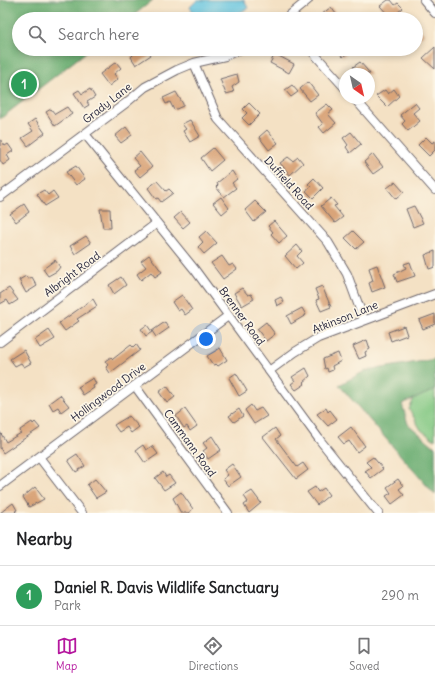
<!DOCTYPE html>
<html lang="en">
<head>
<meta charset="utf-8">
<style>
	:root { --surface:#fff; --page:#f6f6f6; --text:#202124; --muted:#757577; --line:#e0e0e0; --accent:#b5179e }
	body { margin:0; font-family:Delius,sans-serif; background:var(--page); color:var(--text) }
	.compass { position:absolute; left:339px; top:68px; width:36px; height:36px; border-radius:50%; background:var(--surface); box-shadow:0 2px 6px #0003; rotate:146deg }
	.you { position:absolute; left:206px; top:339px; width:14px; height:14px; margin:-10px; border:3px solid #fff; border-radius:50%; background:#1a73e8; box-shadow:0 0 0 6px #1a73e833 }
	.badge { display:grid; place-items:center; width:26px; height:26px; border-radius:50%; background:var(--accent); color:#fff; font-size:13px; font-weight:700 }
	.pin { position:absolute; translate:-50% -50%; border:2px solid #fff; box-shadow:0 1px 4px #0006 }
	.list { margin:0; padding:0; list-style:none }
	h2 { display:flex; justify-content:space-between; align-items:center; height:52px; margin:0; padding:0 16px; font-size:17px }
	h2 small { font-size:13px; font-weight:400; color:var(--muted) }
	.list li { display:grid; grid-template-columns:26px 1fr auto; gap:12px; align-items:center; box-sizing:border-box; height:60px; padding:0 16px; border-top:1px solid var(--line) }
	.list b { display:block; font-size:15px; white-space:nowrap }
	.list p { margin:0; font-size:13px; white-space:nowrap; color:var(--muted) }
	.list em { font-size:13px; font-style:normal; color:var(--muted) }
	.icon { flex:none; width:22px; height:22px; fill:none; stroke:currentColor; stroke-width:2; stroke-linecap:round; stroke-linejoin:round }
	.map { position:relative; flex:none; width:435px; height:513px; overflow:hidden }
	.search { position:absolute; background:var(--surface); box-shadow:0 2px 6px #0003; left:12px; right:12px; top:12px; height:44px; display:flex; align-items:center; gap:10px; box-sizing:border-box; padding:0 14px; border-radius:22px; color:var(--muted); font-size:15px }
	.sheet { height:112px; background:var(--surface) }
	nav { display:flex; justify-content:space-around; align-items:center; box-sizing:border-box; height:56px; border-top:1px solid var(--line); background:var(--surface); font-size:11px; color:var(--muted) }
	nav a { display:grid; justify-items:center; gap:2px }
	nav .on { color:var(--accent) }
	.map>svg:first-child { display:block }
</style>
</head>
<body>
<div class="map">
<svg width="435" height="513" viewBox="0 0 435 513">
	<rect width="100%" height="100%" fill="#fcf5e5"/>
	<filter id="ink" filterUnits="userSpaceOnUse"><feTurbulence type="fractalNoise" baseFrequency=".025" numOctaves="2"/><feDisplacementMap in="SourceGraphic" scale="8" xChannelSelector="R" yChannelSelector="G"/><feConvolveMatrix kernelMatrix="1 2 1 2 8 2 1 2 1" color-interpolation-filters="sRGB"/></filter>
	<filter id="wash" filterUnits="userSpaceOnUse"><feTurbulence type="fractalNoise" baseFrequency=".012" numOctaves="4" result="noise"/><feDisplacementMap in="SourceGraphic" scale="16" xChannelSelector="R" yChannelSelector="G"/><feGaussianBlur stdDeviation="0.9" result="paint"/><feColorMatrix in="noise" values="0 0 0 0 0 0 0 0 0 0 0 0 0 0 0 0 0 1.4 0 .05"/><feComposite in="paint" operator="in"/></filter>
	<g filter="url(#wash)">
		<rect width="100%" height="100%" fill="#f4e1c4"/>
		<path fill="#81c782" stroke="#52745e" d="M435,384V440L421,430L409,409L419,389Z"/>
		<path fill="#68ac70" stroke="#456756" d="M0,0H153L129,19H19V49H90L0,119Z
			M435,359V390L402,404L408,424L435,447V495L339,385L365,371Z"/>
		<path fill="#61c3df" stroke="#42728d" d="M197,0H244L248,8L228,19H197L190,7Z"/>
		<g id="blocks">
			<path fill="#d9a479" d="M388,0H391L395,5L398,3L403,8L391,18L380,6Z
				M331,7L336,14L329,19H316Z
				M416,25L424,34L416,41Z
				M435,47V69L423,58Z
				M136,49H147L151,55L136,65L131,57L133,55L131,52Z
				M336,49H352L343,57Z
				M275,54L294,64L289,73L270,63Z
				M116,62L121,68L114,74L118,79L109,86L100,74Z
				M360,62L367,70L370,74H358L353,67Z
				M237,74L239,82L232,87L234,92L226,94L220,79Z
				M308,82L318,95L310,101L300,89Z
				M292,85L298,92L291,97L285,90Z
				M90,89L95,97L87,102L89,105L84,108L74,93L79,90L82,94Z
				M394,89L399,96L387,107L376,96L385,90L388,94Z
				M176,92L183,104V106L174,110L170,102L166,104L163,98Z
				M249,103L260,114L249,125L242,118L247,113L243,109Z
				M415,103L419,108L413,113L420,121L408,131L402,124L405,121L400,115Z
				M327,104L333,110L328,114L336,123L324,133L319,127L323,124L315,113Z
				M67,107L72,114L55,126L46,112L51,109L55,114Z
				M35,119L45,133L28,146L22,138L33,131L28,124Z
				M190,120L200,136L190,142L183,131L186,129L182,124Z
				M126,127L132,135L121,143L115,136Z
				M267,130L278,143L269,150L259,137Z
				M351,132L361,144L350,153L346,147L348,145L343,138Z
				M426,137L432,143L435,141V150L429,156L418,145Z
				M0,139L5,146L8,144L13,151L7,155L10,160L3,165L0,160Z
				M213,148L223,160L210,171L201,158Z
				M140,152L152,167L140,177L134,170L140,166L133,158Z
				M373,154L383,167L373,174L364,162Z
				M288,157L293,161L298,157L303,163L290,175L280,163Z
				M76,166L85,179L76,185L66,172Z
				M232,171L237,179L232,183L236,188L224,197L216,187L218,185L217,183Z
				M314,178L323,188L313,198L306,191L311,187L308,184Z
				M157,181L166,191L169,189L173,193L161,202L158,198L156,199L148,188Z
				M395,182L404,192L396,199L387,188Z
				M44,190L48,195L53,191L58,198L45,206L37,194Z
				M221,197L229,208L222,214L213,203Z
				M331,198L337,205L334,206L343,217L335,223L321,206Z
				M255,201L266,212L254,222L245,210Z
				M24,204L29,212L16,222L10,214Z
				M414,206L423,223L413,227L406,209Z
				M100,209H110L111,228H103Z
				M181,212L190,222L183,228L174,218Z
				M274,221L287,236L279,243L271,234L273,232L268,226Z
				M206,231L217,243L204,254L198,247L203,242L199,237Z
				M353,231L364,242L356,249L345,238Z
				M86,236L91,243L75,254L70,246Z
				M297,245L302,251L297,256L303,263L296,269L285,256Z
				M435,251V267L429,269L425,255Z
				M149,255L162,272L155,277L151,272L141,280L137,274L146,267L141,261Z
				M222,256L229,266L233,264L237,269L223,279L211,263Z
				M55,260L60,267L57,271L48,276L43,269Z
				M410,262L415,276L397,282L394,274L406,268L404,264Z
				M377,265L385,287L372,292L369,283L373,281L369,268Z
				M26,276L28,279L32,277L37,286L26,293L19,280Z
				M121,277L126,285L114,294L109,285Z
				M322,286L331,307L321,311L316,300L319,299L315,289Z
				M9,288L18,300L10,305L7,300L0,304V294Z
				M242,288L248,295L251,294L254,299L242,306L234,293Z
				M182,295L192,310L185,315L181,309L178,311L172,302Z
				M281,297L284,302L277,306L275,300Z
				M93,299L97,306L77,319L79,321L65,331L59,323Z
				M302,308L306,315L291,324L287,316Z
				M435,314V324L423,329L419,320Z
				M165,322L169,328L156,337L152,331Z
				M266,322L275,334L266,341L257,329Z
				M147,325L152,332L146,336L141,329Z
				M404,326L407,335L391,341L388,332Z
				M49,330L55,339L40,348L35,340Z
				M367,340L370,349L365,352L366,356L359,359L353,346Z
				M136,344L140,350L110,373L106,367L108,365L105,361L111,357L113,359L131,345L133,347Z
				M220,348L227,360L218,366L216,364L213,365L207,356Z
				M24,350L31,363L24,367L21,363L15,366L10,359Z
				M338,353L341,361L332,366L333,370L328,372L327,368L325,369L323,359Z
				M306,368L310,376L303,382L305,384L296,390L291,384L295,381L292,377Z
				M236,373L247,391L239,396L229,378Z
				M93,378L96,384L93,386L94,388L83,395L78,387Z
				M167,386L175,397L167,403L159,392Z
				M60,395L69,406L61,412L58,407L53,410L49,403Z
				M251,405L255,411L261,408L267,416L254,424L245,410Z
				M326,408L328,412L330,410L337,419L328,426L317,414Z
				M185,409L197,426L190,431L187,426L184,428L176,416Z
				M239,409L243,416L234,422L229,416Z
				M129,416L139,427L131,433L127,427L119,432L114,425Z
				M32,422L33,424L35,422L40,428L3,453L0,448V432L6,442L21,433L20,430Z
				M351,427L365,446L357,452L349,441L344,444L338,437Z
				M275,428L280,436L276,439L297,467L303,463L308,470L296,479L263,437Z
				M212,436L221,450L208,459L203,451L207,448L203,443Z
				M143,445L146,450L152,446L158,454L145,463L136,450Z
				M77,454L85,466L76,472L68,460Z
				M373,457L383,469L371,478L365,471L371,467L366,462Z
				M232,464L241,477L228,486L223,479L228,475L224,470Z
				M163,472L166,477L169,475L175,483L164,490L155,478Z
				M95,479L106,492L96,498L87,485Z
				M398,479L403,486L399,489L404,495L392,504L386,496L391,493L387,487Z
				M35,487L44,499L29,507L23,497Z
				M315,487L318,492L324,488L329,495L317,505L307,492Z
				M252,491L261,503L249,513L244,505L248,502L244,496Z
				M181,492L193,509L188,513H181L173,498Z
				M13,503L17,510L15,511L17,513H0Z"/>
		</g>
	</g>
	<g filter="url(#ink)">
		<use href="#blocks" fill-opacity="0" stroke="#6c656b" stroke-width="1"/>
		<g fill="none" stroke-linecap="round" stroke-linejoin="round">
			<g stroke="#6c656b" stroke-width="10">
				<path id="minor" d="M424,0L435,13
					M285,19L308,0
					M310,49L345,88
					M194,63L218,119L328,242L347,274L364,320
					M354,98L435,190
					M85,134L195,270L319,439L378,513
					M0,197L126,103L145,87L177,70L194,63L225,56L241,49
					M0,342L157,223
					M269,371L295,352L318,338L435,294
					M135,386L228,513
					M39,457L82,513
					M0,486L228,316"/>
			</g>
			<use href="#minor" stroke="#fff" stroke-width="8"/>
		</g>
	</g>
	<g text-anchor="middle" dominant-baseline="central" stroke-width="3.5" stroke-linejoin="round" paint-order="stroke">
		<g font-size="11" fill="#22223b" stroke="#fcf5e5">
			<text transform="translate(107 103) rotate(-38)">Grady Lane</text>
			<text transform="translate(289 183) rotate(48)">Duffield Road</text>
			<text transform="translate(72 274) rotate(-37)">Albright Road</text>
			<text transform="translate(242 316) rotate(54)">Brenner Road</text>
			<text transform="translate(345 317) rotate(-22)">Atkinson Lane</text>
			<text transform="translate(108 392) rotate(-37)">Hollingwood Drive</text>
			<text transform="translate(190 443) rotate(54)">Cammann Road</text>
		</g>
	</g>
</svg>
<svg class="compass" viewBox="-18 -18 36 36"><path d="M0-13l5 13h-10z" fill="#e53935"/><path d="M0 13l5-13h-10z" fill="#757577"/></svg>
<div class="you"></div>
<div class="pin badge" style="left:24px;top:84px;background:#2e9e5b">1</div>
<div class="search"><svg class="icon" aria-label="search" viewBox="0 0 24 24"><circle cx="10" cy="10" r="6"/><path d="M15 15l6 6"/></svg>Search here</div>
</div>
<section class="sheet">
<h2>Nearby<small></small></h2>
<ul class="list">
<li><span class="badge" style="background:#2e9e5b">1</span><div><b>Daniel R. Davis Wildlife Sanctuary</b><p>Park</p></div><em>290 m</em></li>
</ul>
</section>
<nav>
<a class="on"><svg class="icon" aria-label="map" viewBox="0 0 24 24"><path d="M3 6l6-2 6 2 6-2v14l-6 2-6-2-6 2zM9 4v14M15 6v14"/></svg>Map</a>
<a><svg class="icon" aria-label="directions" viewBox="0 0 24 24"><path d="M12 3l9 9-9 9-9-9zM9 14v-3h6M13 9l2 2-2 2"/></svg>Directions</a>
<a><svg class="icon" aria-label="saved" viewBox="0 0 24 24"><path d="M7 4h10v16l-5-4-5 4z"/></svg>Saved</a>
</nav>
</body>
</html>
